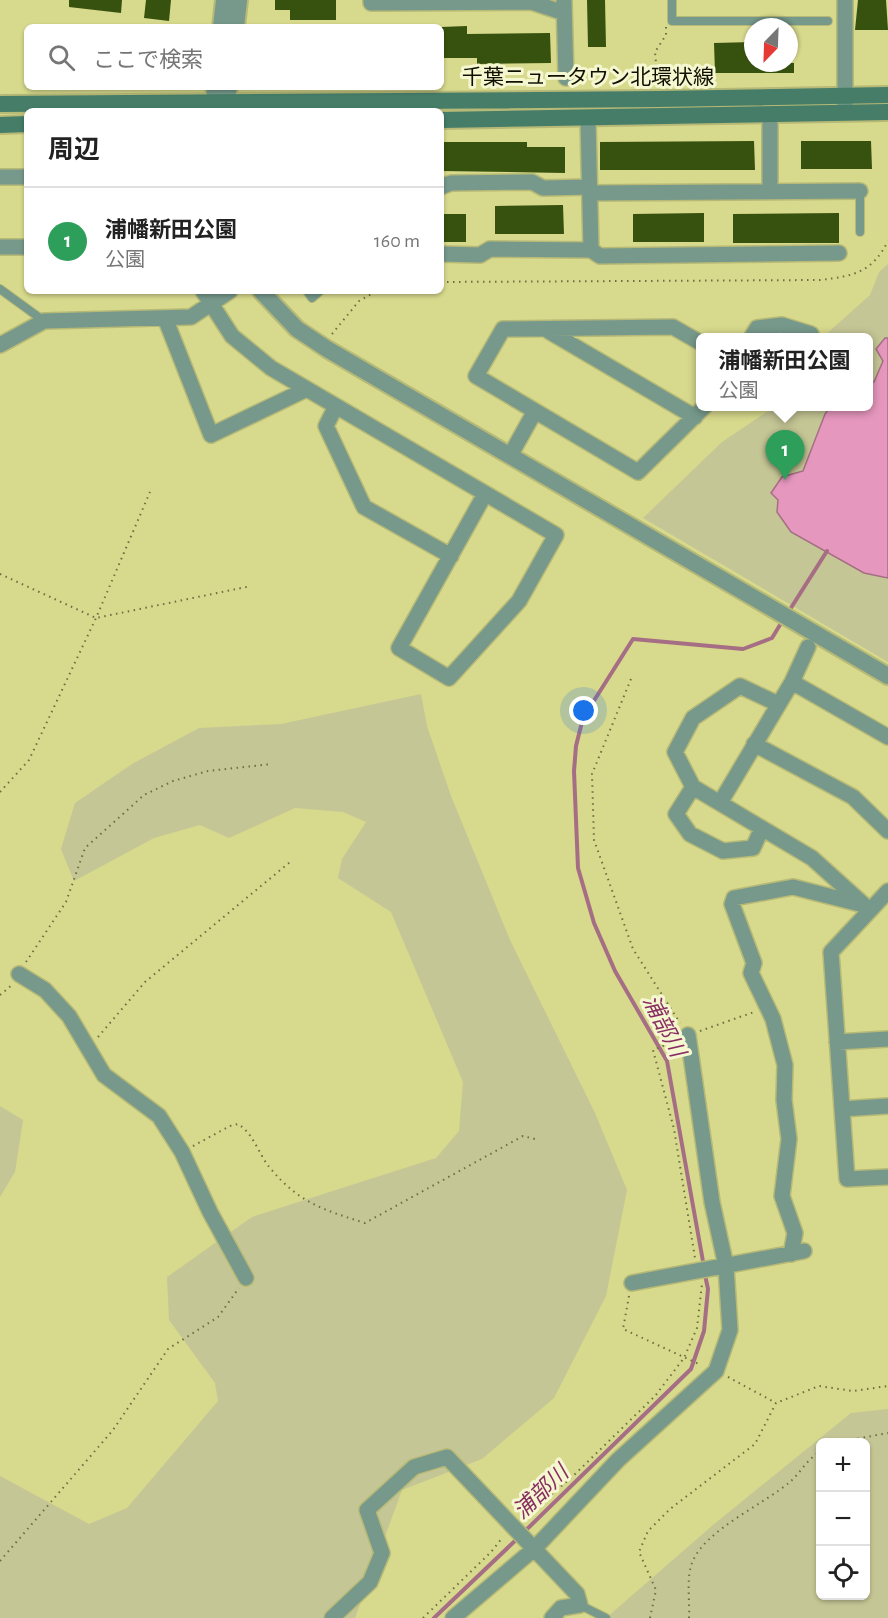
<!DOCTYPE html>
<html lang="ja">
<head>
<meta charset="utf-8">
<style>
	:root { --surface:#fff; --page:#f6f6f6; --text:#222; --muted:#767676; --line:#e0e0e0; --accent:#7358d2 }
	body { margin:0; font-family:"Alegreya Sans","Noto Sans JP",sans-serif; background:var(--page); color:var(--text) }
	.controls { position:absolute; right:18px; bottom:18px; display:grid; overflow:hidden; border-radius:9px; box-shadow:0 2px 4px #0004 }
	.controls button { width:54px; height:54px; display:grid; place-items:center; padding:0; border:0; border-bottom:2px solid var(--line); background:var(--surface); color:var(--text); font:30px sans-serif }
	.compass { position:absolute; left:744px; top:18px; width:54px; height:54px; border-radius:50%; background:var(--surface); box-shadow:0 2px 4px #0004; rotate:203deg }
	.you { position:absolute; left:584px; top:711px; width:21px; height:21px; margin:-15px; border:4px solid #fff; border-radius:50%; background:#1a73e8; box-shadow:0 0 0 9px #1a73e833 }
	.badge { display:grid; place-items:center; width:39px; height:39px; border-radius:50%; background:var(--accent); color:#fff; font-size:20px; font-weight:700 }
	.pin { position:absolute; translate:-50% -50px; filter:drop-shadow(0 2px 3px #0008) }
	.pin::after { content:''; position:absolute; top:32px; width:21px; height:18px; background:inherit; clip-path:polygon(0 0,100% 0,50% 100%) }
	.popup { position:absolute; left:696px; top:333px; width:177px; height:78px; box-sizing:border-box; display:grid; place-content:center; border-radius:9px; background:var(--surface); filter:drop-shadow(0 2px 4px #0005); font-size:20px; white-space:nowrap; color:var(--muted) }
	.popup b { font-size:22px; color:var(--text) }
	.popup::after { content:''; position:absolute; left:50%; top:100%; margin-left:-12px; border:12px solid transparent; border-top-color:var(--surface) }
	.list { margin:0; padding:0; list-style:none }
	h2 { display:flex; justify-content:space-between; align-items:center; height:78px; margin:0; padding:0 24px; font-size:26px }
	h2 small { font-size:20px; font-weight:400; color:var(--muted) }
	.list li { display:grid; grid-template-columns:39px 1fr auto; gap:18px; align-items:center; box-sizing:border-box; height:108px; padding:0 24px; border-top:2px solid var(--line) }
	.list b { display:block; font-size:22px; white-space:nowrap }
	.list p { margin:0; font-size:20px; white-space:nowrap; color:var(--muted) }
	.list em { font-size:20px; font-style:normal; color:var(--muted) }
	.icon { flex:none; width:33px; height:33px; fill:none; stroke:currentColor; stroke-width:2; stroke-linecap:round; stroke-linejoin:round }
	.map { position:relative; flex:none; width:888px; height:1618px; overflow:hidden }
	.search { position:absolute; background:var(--surface); box-shadow:0 2px 4px #0004; left:24px; top:24px; width:420px; height:66px; display:flex; align-items:center; gap:15px; box-sizing:border-box; padding:0 21px; border-radius:9px; color:var(--muted); font-size:22px }
	.panel { position:absolute; background:var(--surface); box-shadow:0 2px 4px #0004; left:24px; top:108px; width:420px; height:186px; border-radius:9px }
	.map>svg:first-child { display:block }
</style>
</head>
<body>
<div class="map">
<svg width="888" height="1618" viewBox="0 0 888 1618">
	<rect width="100%" height="100%" fill="#d7d98c"/>
	<path fill="#c5c695" fill-rule="evenodd" d="M888,264V662L643,518L722,442L774,407L869,406V338L823,337L870,295L879,272Z
		M421,694L427,726L451,796L510,940L595,1113L627,1190L606,1296L554,1398L482,1459L402,1490L355,1618H0V1476L89,1524L127,1508L218,1401L215,1383L169,1320L167,1277L252,1217L436,1158L459,1131L463,1082L391,912L338,878L342,859L366,822L343,812L295,808L229,838L200,825L154,838L74,881L61,849L75,803L132,764L199,728L281,724Z
		M0,1106L23,1120L15,1172L0,1197Z
		M888,1409V1618H606L713,1525L851,1413ZM820,1442H866V1596H820Z"/>
	<path fill="#e697bd" stroke="#a66e84" stroke-width="1.5" d="M885,338H888V578L864,573L791,532L777,512L778,500L771,493L782,477L803,471L825,414L830,407L869,406V382H874L883,361L876,349Z"/>
	<g fill="none" stroke-linecap="round" stroke-linejoin="round">
		<path stroke="#a66e84" stroke-width="4" d="M789,611L827,551
			M704,1267L667,1061L615,971L594,923L578,868L574,771L576,746L583,718L633,639L743,649L772,638L783,620
			M523,1533L691,1369L704,1331L708,1289L705,1275
			M434,1618L518,1538"/>
	</g>
	<path fill="#37520e" d="M69,0H122L121,13L69,7Z
		M146,0H171L169,21L144,18Z
		M275,0H336V20H290V10H275Z
		M587,0H605L606,47H588Z
		M858,0H886L888,30H855Z
		M467,26V34L550,33L551,63L477,64V58H441V27Z
		M753,42V63H794V73H715L714,43Z
		M754,141L755,170H600V142Z
		M801,141H871L872,169H801Z
		M441,142H527V147H565V173L441,171Z
		M563,205L564,234H495V206Z
		M704,213V242H633V214Z
		M839,213V243H733V214Z
		M441,214H466V242H441Z"/>
	<g fill="none" stroke-linecap="round" stroke-linejoin="round">
		<g stroke="#b7b976" stroke-width="10">
			<path id="service" d="M672,0V21H828
				M860,232V191
				M0,289L44,321
				M307,291L312,298L320,291
				M580,1605L606,1618"/>
		</g>
		<g stroke="#b7b976" stroke-width="18">
			<path id="minor" d="M371,0V3L531,2L564,13
				M564,0L566,78
				M845,0V108
				M770,115V191
				M588,119L591,250
				M0,177H27
				M441,187L451,183L532,182L543,188L590,187
				M590,193L860,191
				M0,247H27
				M441,254L480,255L490,249L591,250L600,256L839,253
				M203,291L232,336L271,368L556,535L519,601L449,678L399,648L485,494
				M165,318L211,435L307,389
				M545,329L695,417
				M751,338L757,328L782,325L811,334
				M701,343L673,327L503,329L476,376L638,472L705,406
				M0,345L44,321L191,317L230,291
				M336,406L326,426L364,507L451,556
				M511,454L535,411
				M792,682L888,737
				M778,704L740,686L693,718L675,752L693,787L812,858L863,904
				M754,744L853,797L888,831
				M693,787L676,814L690,834L723,851L753,848L762,828
				M720,803L792,682L808,647
				M888,891L831,952L847,1179L888,1177
				M19,974L45,990L69,1016L104,1075L159,1116L182,1152L210,1212L246,1278
				M837,1042L888,1039
				M842,1109L888,1106
				M791,1254L795,1233L782,1196L789,1139L784,1100L785,1065L773,1019L751,973L754,963L732,904L734,898L793,887L864,905
				M632,1283L804,1251
				M332,1618L370,1582L382,1553L367,1510L414,1467L447,1457L577,1594L580,1605L561,1608L552,1618
				M453,1618L535,1548L618,1460L716,1371L730,1330L726,1266L712,1202L688,1035"/>
		</g>
		<g stroke="#b7b976" stroke-width="20">
			<path id="tertiary" d="M221,27L224,0
				M236,27L239,0
				M215,87L214,102L216,111
				M224,111L229,87
				M261,291L297,329L327,349L888,676"/>
		</g>
		<g stroke="#b7b976" stroke-width="20">
			<path id="secondary" d="M0,104L659,99L888,95
				M441,120L888,112
				M0,125L27,124"/>
		</g>
		<path stroke="#6d6e42" stroke-width="2" stroke-dasharray="1.5 4.5" stroke-linecap="butt" d="M658,85L655,52L666,35V27
			M441,282L820,280C853,276 872,273 888,241
			M332,334L359,301L377,291
			M0,574L96,618L251,586
			M631,679L592,774L594,840L633,949L680,1023
			M0,792L29,760L96,618L150,492
			M26,962L66,902L85,848L144,795L173,781L208,771L272,764
			M0,995L12,985
			M700,1031L754,1012
			M98,1037L145,982L290,862
			M675,1041L653,1050L674,1129L695,1258
			M193,1146L230,1126L238,1124C254,1134 259,1155 270,1168C299,1203 324,1210 365,1223L523,1136L539,1140
			M629,1296L623,1329L701,1365
			M728,1377L776,1403
			M840,1442L888,1433
			M524,1517L571,1478L655,1396L684,1358L697,1328L702,1284
			M0,1561L113,1430L168,1349L218,1317L239,1288
			M423,1618L491,1552L503,1537
			M650,1618L656,1590L639,1552L648,1531L670,1509L755,1444L776,1403L819,1386L853,1391L888,1386
			M689,1618C690,1601 686,1579 692,1563C704,1530 765,1504 791,1481C801,1472 808,1458 820,1452"/>
		<use href="#service" stroke="#76998b" stroke-width="8"/>
		<use href="#minor" stroke="#76998b" stroke-width="15"/>
		<use href="#tertiary" stroke="#76998b" stroke-width="16"/>
		<use href="#secondary" stroke="#457d69" stroke-width="16"/>
	</g>
	<g text-anchor="middle" dominant-baseline="central" stroke-width="6" stroke-linejoin="round" paint-order="stroke">
		<g font-size="21" fill="#101000" stroke="#f5f7d1">
			<text x="588" y="77">千葉ニュータウン北環状線</text>
		</g>
		<g font-size="22" font-style="italic" fill="#892e61" stroke="#f5f7d1">
			<text transform="translate(664 1026) rotate(63)">浦部川</text>
			<text transform="translate(541 1492) rotate(-44)">浦部川</text>
		</g>
	</g>
</svg>
<div class="controls">
<button>+</button>
<button>−</button>
<button><svg class="icon" aria-label="locate" viewBox="0 0 24 24"><circle cx="12" cy="12" r="6"/><path d="M12 2v4M12 18v4M2 12h4M18 12h4"/></svg></button>
</div>
<svg class="compass" viewBox="-18 -18 36 36"><path d="M0-13l5 13h-10z" fill="#e53935"/><path d="M0 13l5-13h-10z" fill="#767676"/></svg>
<div class="you"></div>
<div class="pin badge" style="left:785px;top:480px;background:#2e9e5b">1</div>
<div class="popup"><b>浦幡新田公園</b>公園</div>
<div class="search"><svg class="icon" aria-label="search" viewBox="0 0 24 24"><circle cx="10" cy="10" r="6"/><path d="M15 15l6 6"/></svg>ここで検索</div>
<section class="panel">
<h2>周辺<small></small></h2>
<ul class="list">
<li><span class="badge" style="background:#2e9e5b">1</span><div><b>浦幡新田公園</b><p>公園</p></div><em>160 m</em></li>
</ul>
</section>
</div>
</body>
</html>
